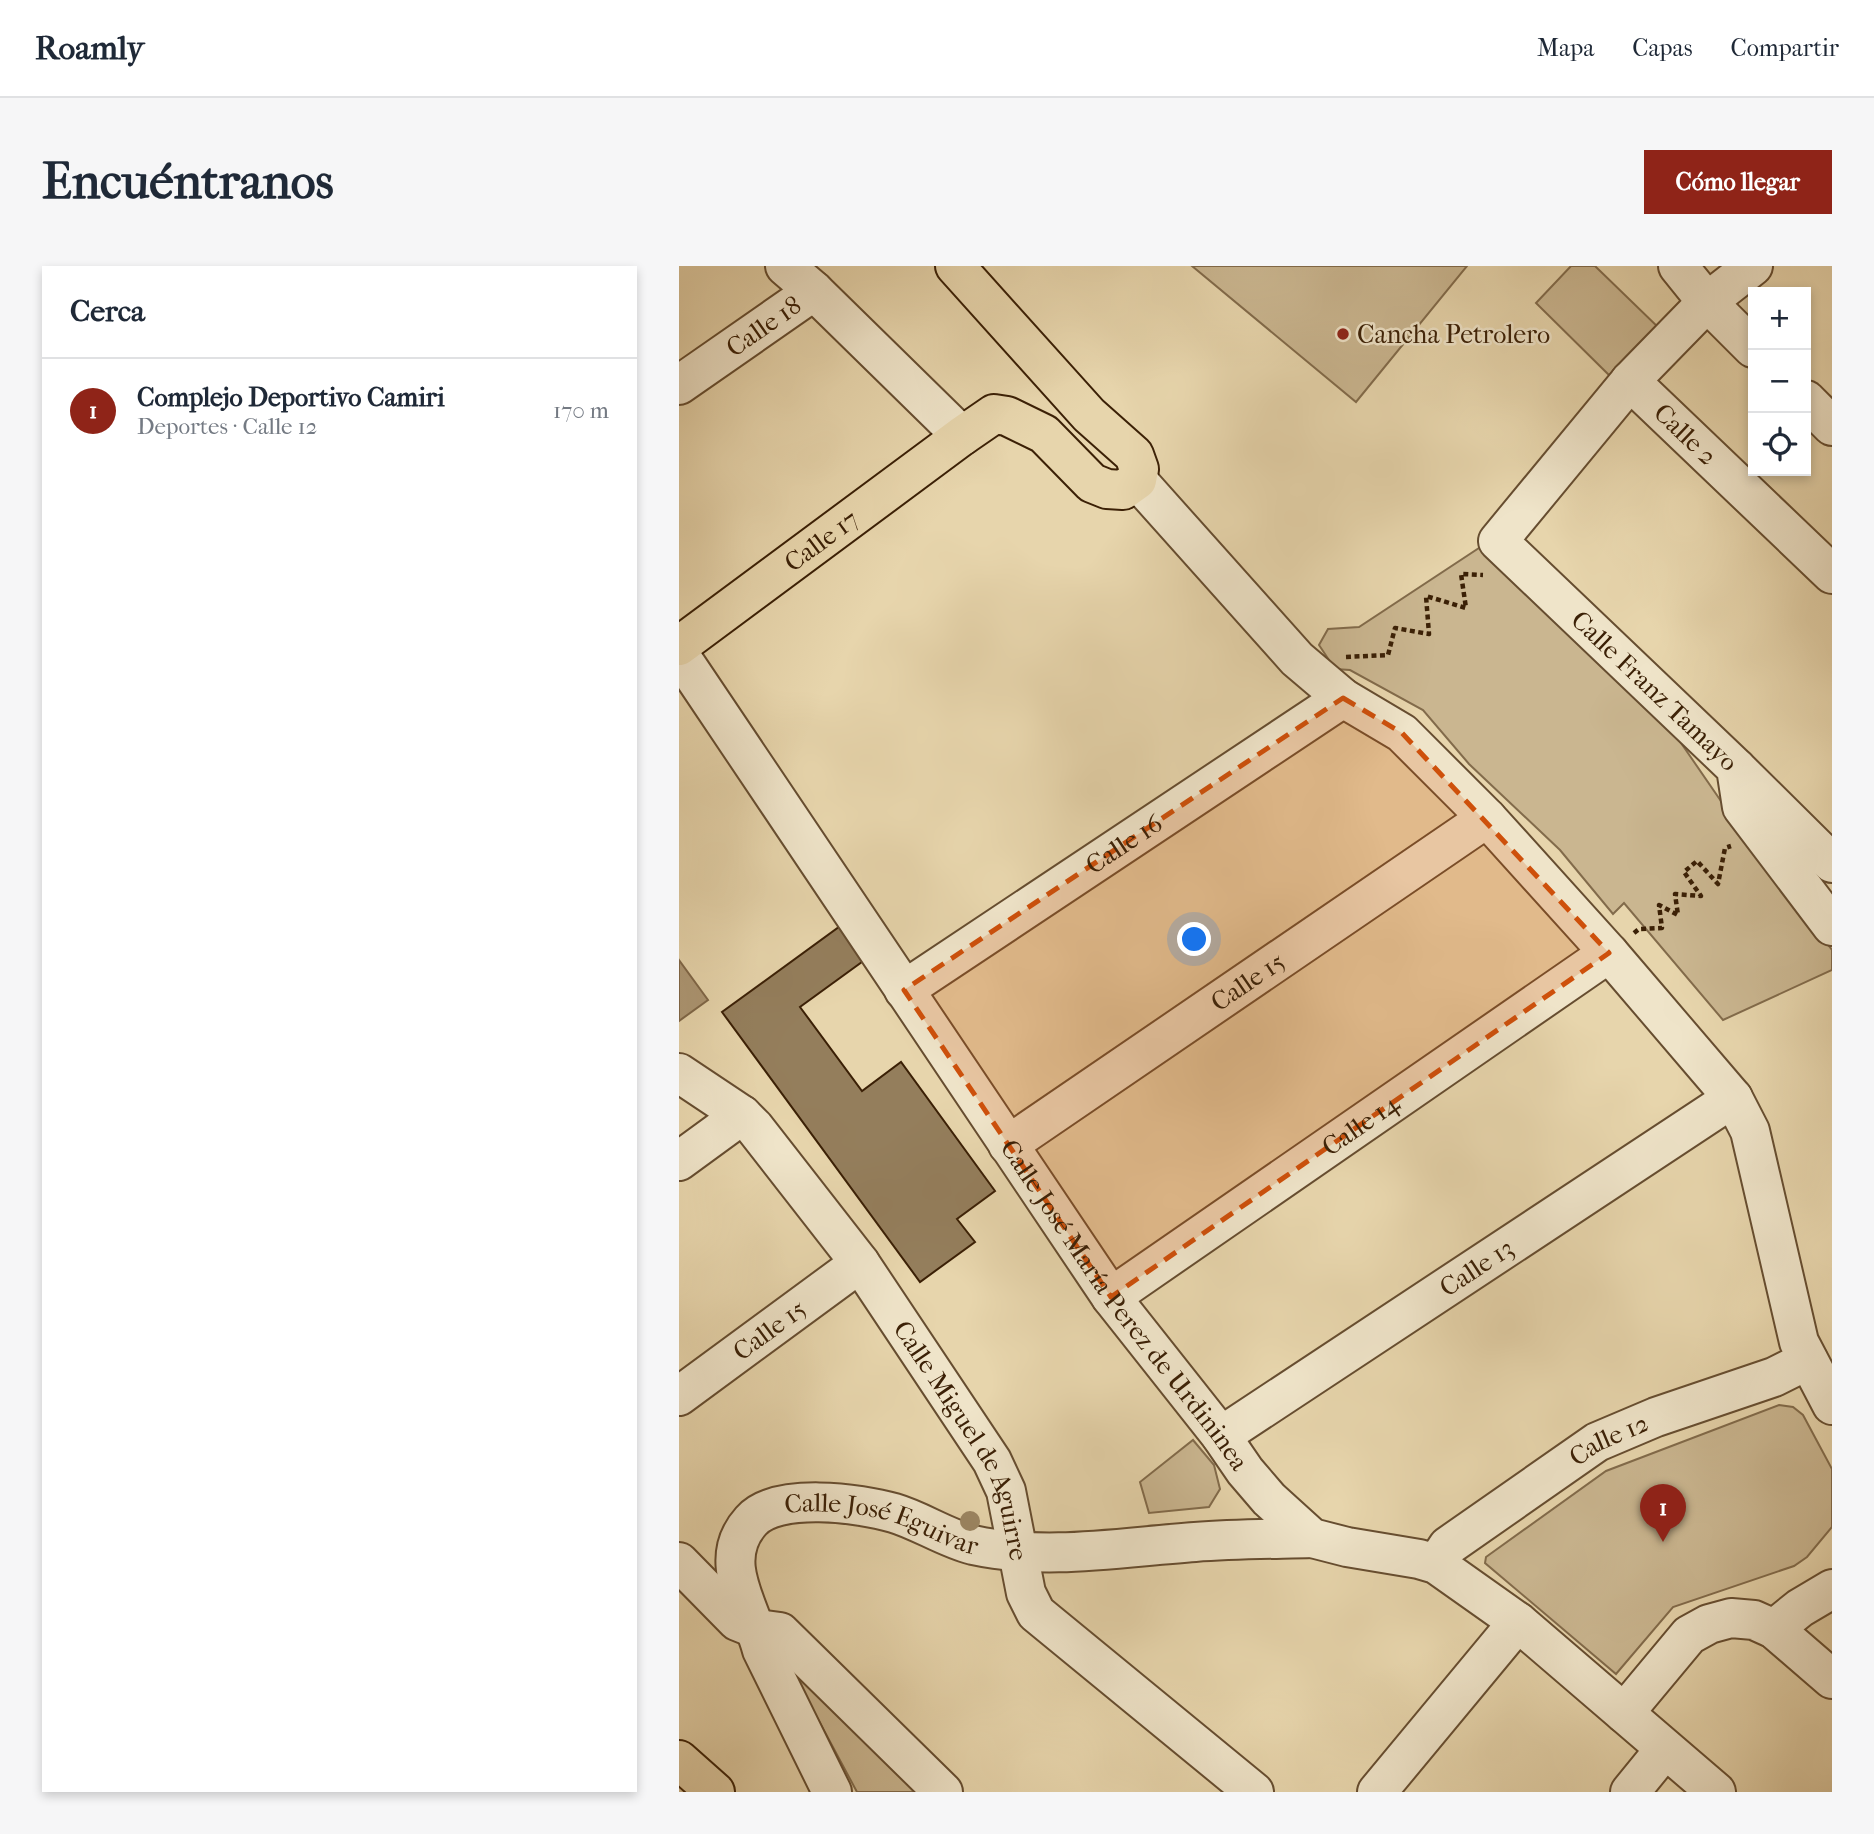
<!DOCTYPE html>
<html lang="es">
<head>
<meta charset="utf-8">
<style>
	:root { --surface:#fff; --page:#f6f6f7; --text:#1f2937; --muted:#747a83; --line:#e0e1e3; --accent:#8f2418 }
	body { margin:0; font-family:"IM FELL French Canon",serif; background:var(--page); color:var(--text) }
	.controls { position:absolute; right:21px; top:21px; display:grid; overflow:hidden; border-radius:0px; box-shadow:0 4px 10px #0003 }
	.controls button { width:63px; height:63px; display:grid; place-items:center; padding:0; border:0; border-bottom:2px solid var(--line); background:var(--surface); color:var(--text); font:35px sans-serif }
	.you { position:absolute; left:516px; top:674px; width:24px; height:24px; margin:-18px; border:5px solid #fff; border-radius:50%; background:#1a73e8; box-shadow:0 0 0 10px #1a73e833 }
	.badge { display:grid; place-items:center; width:46px; height:46px; border-radius:50%; background:var(--accent); color:#fff; font-size:23px; font-weight:700 }
	.pin { position:absolute; translate:-50% -58px; filter:drop-shadow(0 2px 4px #0008) }
	.pin::after { content:''; position:absolute; top:37px; width:24px; height:21px; background:inherit; clip-path:polygon(0 0,100% 0,50% 100%) }
	.list { margin:0; padding:0; list-style:none }
	h2 { display:flex; justify-content:space-between; align-items:center; height:91px; margin:0; padding:0 28px; font-size:30px }
	h2 small { font-size:23px; font-weight:400; color:var(--muted) }
	.list li { display:grid; grid-template-columns:46px 1fr auto; gap:21px; align-items:center; box-sizing:border-box; height:105px; padding:0 28px; border-top:2px solid var(--line) }
	.list b { display:block; font-size:26px; white-space:nowrap }
	.list p { margin:0; font-size:23px; white-space:nowrap; color:var(--muted) }
	.list em { font-size:23px; font-style:normal; color:var(--muted) }
	.icon { flex:none; width:38px; height:38px; fill:none; stroke:currentColor; stroke-width:2; stroke-linecap:round; stroke-linejoin:round }
	.map { position:relative; flex:none; width:1153px; height:1526px; overflow:hidden; border-radius:0px }
	header { display:flex; align-items:center; gap:42px; box-sizing:border-box; height:98px; padding:0 35px; background:var(--surface); border-bottom:2px solid var(--line) }
	header strong { font-size:33px }
	nav { display:flex; gap:38px; margin-inline-start:auto; font-size:24px }
	.intro { display:flex; align-items:center; justify-content:space-between; box-sizing:border-box; height:168px; padding:0 42px }
	h1 { margin:0; font-size:49px }
	.button { padding:18px 32px; border-radius:0px; background:var(--accent); color:#fff; font-size:24px; font-weight:700 }
	main { display:flex; gap:42px; padding:0 42px }
	aside { flex:1; background:var(--surface); border-radius:0px; box-shadow:0 4px 10px #0003 }
	.map>svg:first-child { display:block }
</style>
</head>
<body>
<header>
<strong>Roamly</strong>
<nav><a>Mapa</a><a>Capas</a><a>Compartir</a></nav>
</header>
<div class="intro"><h1>Encuéntranos</h1><a class="button">Cómo llegar</a></div>
<main>
<aside>
<h2>Cerca<small></small></h2>
<ul class="list">
<li><span class="badge">1</span><div><b>Complejo Deportivo Camiri</b><p>Deportes · Calle 12</p></div><em>170 m</em></li>
</ul>
</aside>
<div class="map">
<svg width="1153" height="1526" viewBox="0 0 1153 1526">
	<rect width="100%" height="100%" fill="#e7d5ac"/>
	<filter id="stains"><feTurbulence type="fractalNoise" baseFrequency=".00286" numOctaves="4"/><feColorMatrix values="0 0 0 0 .2 0 0 0 0 .09 0 0 0 0 .02 0 0 0 .5 -.17"/></filter>
	<radialGradient id="worn" r=".72"><stop offset=".6" stop-color="#630" stop-opacity="0"/><stop offset="1" stop-color="#630" stop-opacity=".3"/></radialGradient>
	<path fill="#cab690" stroke="#826b4b" stroke-width="2" d="M513,0H788L677,136Z
		M892,0H916L981,63L933,112L857,37Z
		M800,282L969,429L1055,554L1153,684V704L1044,754L945,637L934,648L881,584L790,498L744,444L671,404L656,403L640,379L649,363L680,361Z
		M1100,1139L1114,1141L1124,1149L1153,1203V1261L1128,1291L1115,1300L994,1341L937,1408L806,1297L807,1291L927,1205Z
		M514,1174L535,1199L541,1223L530,1241L470,1247L461,1216Z
		M111,1401L241,1526H178Z"/>
	<path fill="#ad9774" stroke="#7f6748" stroke-width="2" d="M0,694L29,734L0,755Z"/>
	<path fill="#947e5c" stroke="#3b2006" stroke-width="2" d="M164,658L187,693L121,741L183,825L222,796L316,925L278,953L296,976L241,1016L43,746Z"/>
	<g fill="none" stroke-linecap="round" stroke-linejoin="round">
		<g stroke="#664d30" stroke-width="42">
			<g id="minor">
				<path d="M106,0L135,25L283,170"/>
				<path d="M999,0L1028,36L1074,82"/>
				<path id="s1" d="M1074,0L1028,36L951,115L819,275L1057,502L1063,541L1153,660"/>
				<path id="s2" d="M951,115L1153,308"/>
				<path id="s3" d="M0,119L135,25"/>
				<path d="M1127,134L1153,160"/>
				<path d="M458,214L618,393L664,432L723,467L808,552L930,687L1054,832L1071,865L1120,1076L1153,1139"/>
				<path id="s4" d="M0,388L432,1031L542,1170L566,1205L590,1233L633,1272L668,1281L740,1293L757,1298L839,1356L1037,1526"/>
				<path d="M1057,502L1153,597"/>
				<path id="s5" d="M225,724L664,432"/>
				<path id="s6" d="M0,807L63,849L75,861L181,997L313,1195L327,1225L347,1327L357,1347L575,1526"/>
				<path id="s7" d="M329,879L808,552"/>
				<path d="M0,895L63,849"/>
				<path id="s8" d="M432,1031L930,687"/>
				<path id="s9" d="M0,1130L181,997"/>
				<path id="s10" d="M542,1170L1054,832"/>
				<path d="M0,1296L58,1355L78,1363L101,1366L264,1526"/>
				<path id="s11" d="M757,1298L769,1280L918,1176L977,1151L1095,1111L1129,1094"/>
				<path d="M1095,1363L1121,1342L1153,1323"/>
				<path d="M945,1447L1010,1369L1030,1358L1052,1352L1075,1354L1095,1363L1153,1413"/>
				<path id="s12" d="M153,1526L83,1384C72,1341 36,1295 72,1255C97,1226 181,1237 215,1247C242,1255 266,1272 294,1279C367,1295 443,1281 516,1276C555,1273 595,1273 633,1272"/>
				<path d="M698,1526L839,1356"/>
				<path d="M951,1526L986,1483"/>
			</g>
		</g>
		<g stroke="#3b2006" stroke-width="42">
			<g id="major">
				<path id="s13" d="M0,380L283,170L315,148L328,150L365,168L413,217L428,223L444,224L458,214L460,203L455,189L410,149L276,0"/>
				<path d="M0,1494L36,1526"/>
			</g>
		</g>
		<path stroke="#3b2006" stroke-width="4.5" stroke-dasharray="5 3.5" stroke-linecap="butt" d="M667,391L709,389L716,362L750,368L747,330L787,342L782,308L804,309
			M955,667L960,663L983,662L980,639L999,649L996,628L1022,630L1005,606L1018,595L1039,618L1046,582L1052,580"/>
		<use href="#minor" stroke="#efe4c9" stroke-width="38"/>
		<use href="#major" stroke="#e7d5ac" stroke-width="38"/>
	</g>
	<circle fill="#9c8663" cx="291" cy="1255" r="10"/>
	<path fill="#ce500b" fill-opacity="0.2" stroke="#ce500b" stroke-width="5" stroke-dasharray="14 9" stroke-linejoin="round" d="M664,432L723,467L930,687L432,1031L225,724Z"/>
	<circle fill="#8f2418" stroke="#efe4c9" stroke-width="2.5" cx="664" cy="68" r="7"/>
	<g text-anchor="middle" dominant-baseline="central" stroke-width="5" stroke-linejoin="round" paint-order="stroke">
		<g font-size="26" fill="#3b2006" stroke="#efe4c9">
			<text stroke="none"><textPath href="#s3" startOffset="103">Calle 18</textPath></text>
			<text stroke="none"><textPath href="#s2" startOffset="77">Calle 2</textPath></text>
			<text stroke="none"><textPath href="#s13" startOffset="177">Calle 17</textPath></text>
			<text stroke="none"><textPath href="#s1" startOffset="593">Calle Franz Tamayo</textPath></text>
			<text stroke="none"><textPath href="#s5" startOffset="264">Calle 16</textPath></text>
			<text stroke="none"><textPath href="#s7" startOffset="290">Calle 15</textPath></text>
			<text stroke="none"><textPath href="#s8" startOffset="303">Calle 14</textPath></text>
			<text stroke="none"><textPath href="#s10" startOffset="306">Calle 13</textPath></text>
			<text stroke="none"><textPath href="#s4" startOffset="789">Calle José María Perez de Urdininea</textPath></text>
			<text stroke="none"><textPath href="#s9" startOffset="112">Calle 15</textPath></text>
			<text stroke="none"><textPath href="#s11" startOffset="215">Calle 12</textPath></text>
			<text stroke="none"><textPath href="#s6" startOffset="472">Calle Miguel de Aguirre</textPath></text>
			<text stroke="none"><textPath href="#s12" startOffset="434">Calle José Eguivar</textPath></text>
		</g>
		<g font-size="26" fill="#3b2006" stroke="#efe4c9" text-anchor="start">
			<text x="678" y="68">Cancha Petrolero</text>
		</g>
	</g>
	<rect width="100%" height="100%" filter="url(#stains)"/>
	<rect width="100%" height="100%" fill="url(#worn)"/>
</svg>
<div class="controls">
<button>+</button>
<button>−</button>
<button><svg class="icon" aria-label="locate" viewBox="0 0 24 24"><circle cx="12" cy="12" r="6"/><path d="M12 2v4M12 18v4M2 12h4M18 12h4"/></svg></button>
</div>
<div class="you"></div>
<div class="pin badge" style="left:984px;top:1276px">1</div>
</div>
</main>
</body>
</html>
